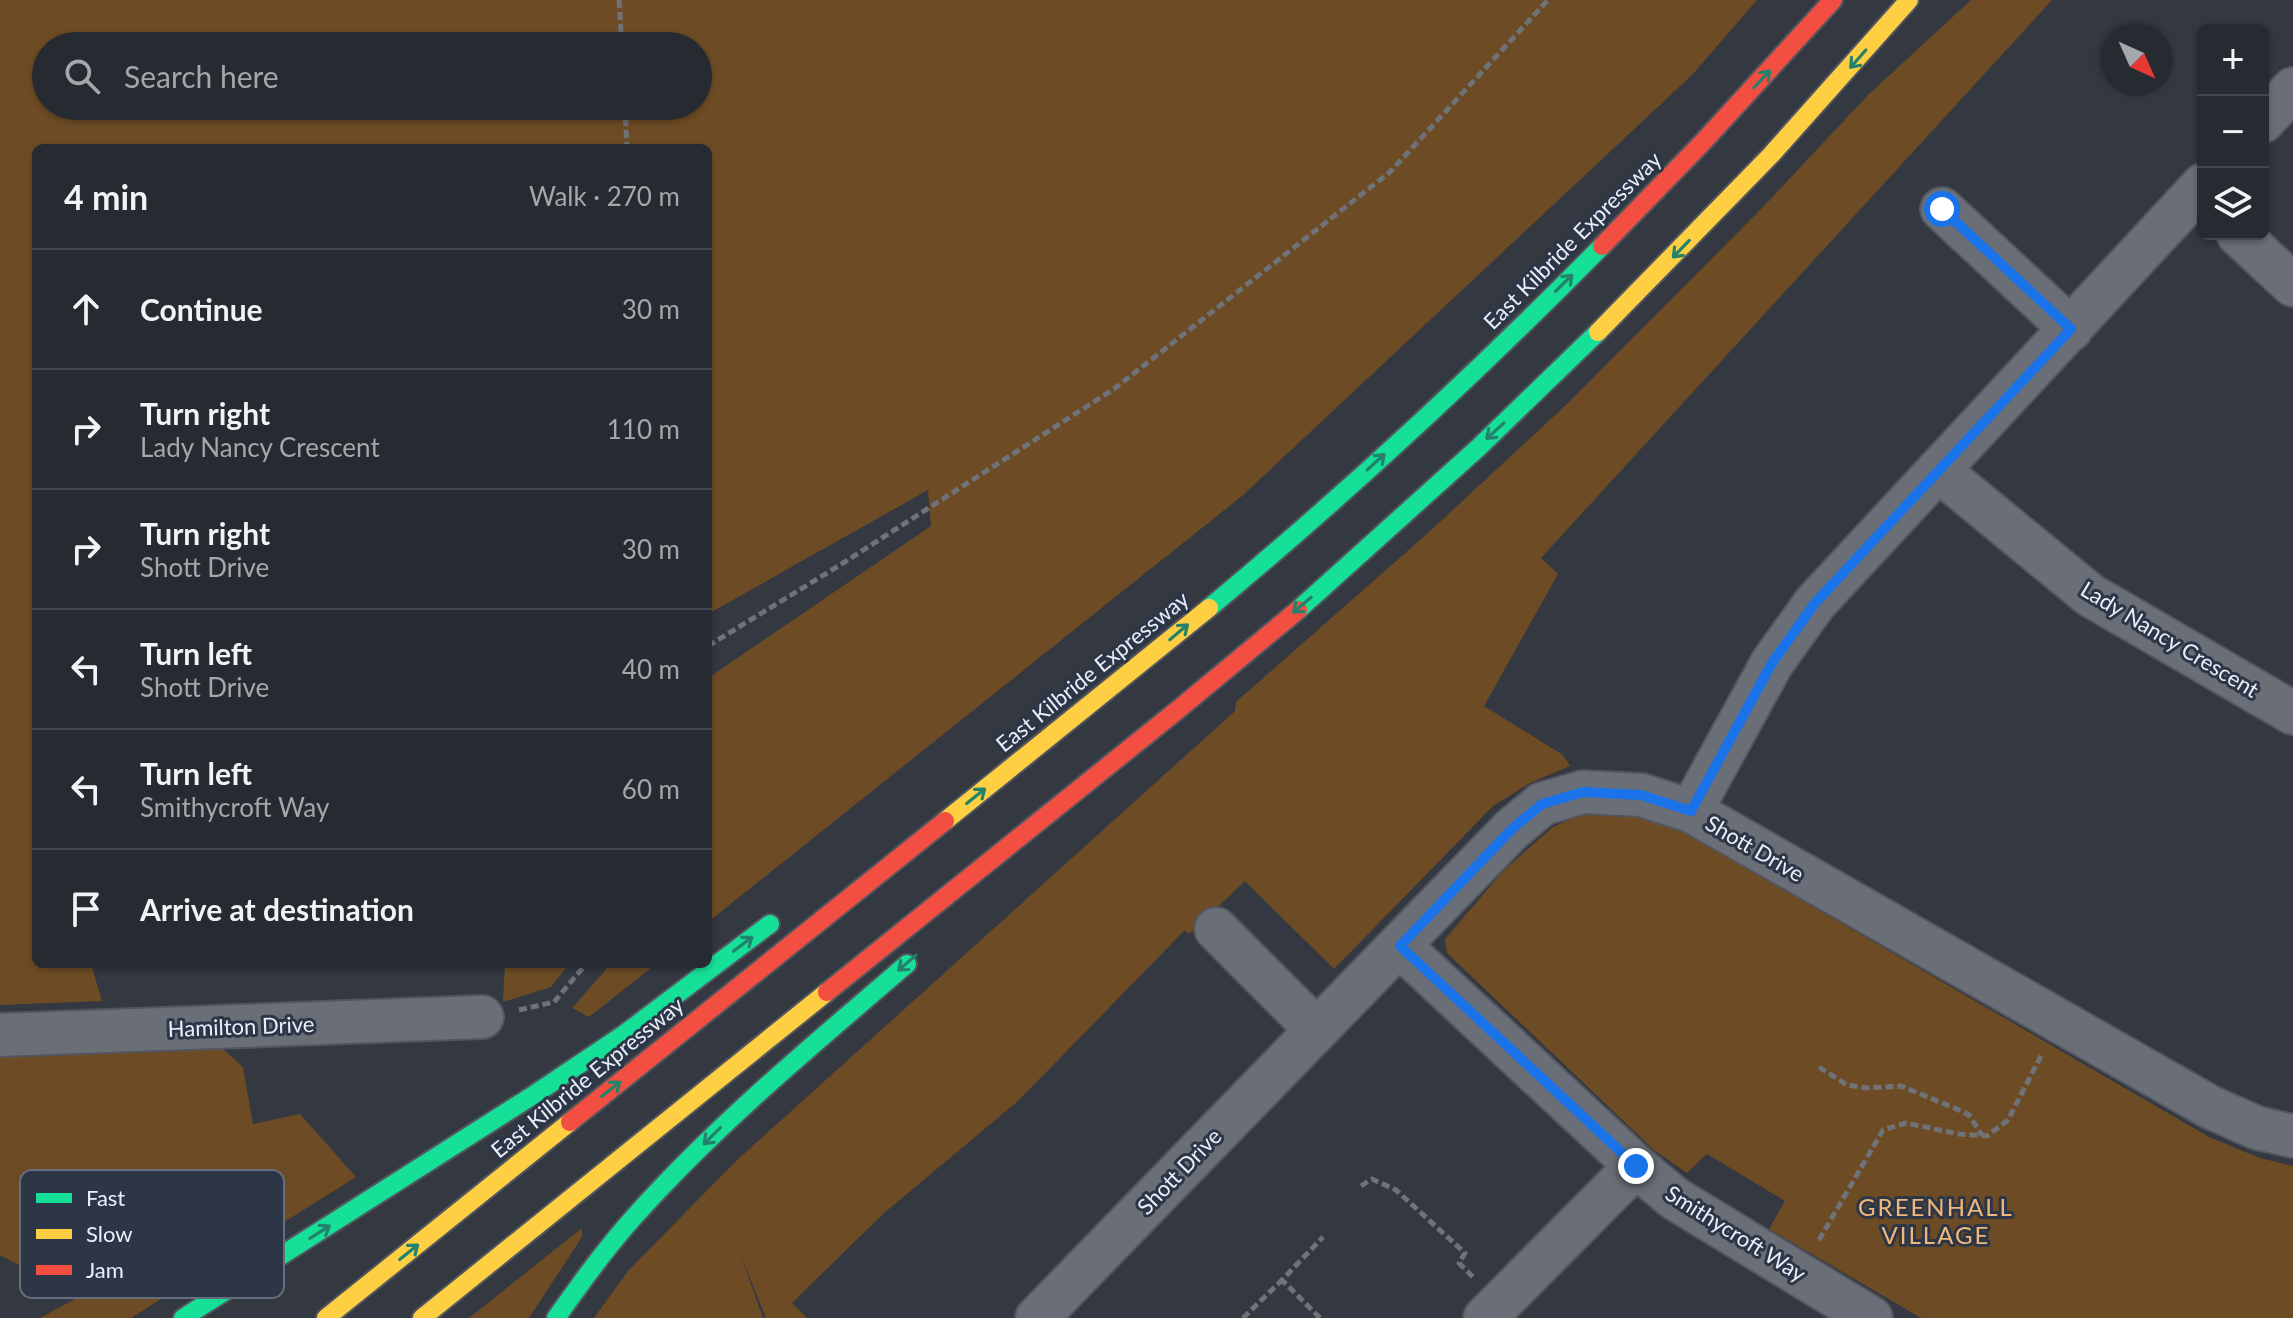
<!DOCTYPE html>
<html lang="en">
<head>
<meta charset="utf-8">
<style>
	:root { --surface:#262a31; --page:#2e3239; --text:#f1f3f6; --muted:#a4a7ab; --line:#42464d }
	body { margin:0; font-family:Lato,sans-serif; background:var(--page); color:var(--text) }
	.controls { position:absolute; right:24px; top:24px; display:grid; overflow:hidden; border-radius:12px; box-shadow:0 2px 6px #0004 }
	.controls button { width:72px; height:72px; display:grid; place-items:center; padding:0; border:0; border-bottom:2px solid var(--line); background:var(--surface); color:var(--text); font:40px sans-serif }
	.compass { position:absolute; left:2101px; top:24px; width:72px; height:72px; border-radius:50%; background:var(--surface); box-shadow:0 2px 6px #0004; rotate:135deg }
	.stop { position:absolute; width:24px; height:24px; margin:-18px; border:6px solid #1a73e8; border-radius:50%; background:#fff }
	.stop.end { background:#1a73e8; border-color:#fff; box-shadow:0 2px 8px #0008 }
	.list { margin:0; padding:0; list-style:none }
	h2 { display:flex; justify-content:space-between; align-items:center; height:104px; margin:0; padding:0 32px; font-size:34px }
	h2 small { font-size:26px; font-weight:400; color:var(--muted) }
	.list li { display:grid; grid-template-columns:52px 1fr auto; gap:24px; align-items:center; box-sizing:border-box; height:120px; padding:0 32px; border-top:2px solid var(--line) }
	.list b { display:block; font-size:30px; white-space:nowrap }
	.list p { margin:0; font-size:26px; white-space:nowrap; color:var(--muted) }
	.list em { font-size:26px; font-style:normal; color:var(--muted) }
	.icon { flex:none; width:44px; height:44px; fill:none; stroke:currentColor; stroke-width:2; stroke-linecap:round; stroke-linejoin:round }
	.map { position:relative; flex:none; width:2293px; height:1318px; overflow:hidden }
	.search { position:absolute; background:var(--surface); box-shadow:0 2px 6px #0004; left:32px; top:32px; width:680px; height:88px; display:flex; align-items:center; gap:20px; box-sizing:border-box; padding:0 28px; border-radius:44px; color:var(--muted); font-size:30px }
	.panel { position:absolute; background:var(--surface); box-shadow:0 2px 6px #0004; left:32px; top:144px; width:680px; height:824px; border-radius:12px }
	.map>svg:first-child { display:block }
</style>
</head>
<body>
<div class="map">
<svg width="2293" height="1318" viewBox="0 0 2293 1318">
	<rect width="100%" height="100%" fill="#333841"/>
	<path fill="#6d4c25" fill-rule="evenodd" d="M0,0H1757L1692,75L1242,496L708,922V678L931,526L928,490L708,614V148H36V964H91L102,1001L0,1005ZM698,46V106H46V46Z
		M1971,0H2052L1541,558L1558,574L1484,706L1563,755L1570,766L1530,783L1493,806L1334,969L1245,881L1189,934L1185,930L1018,1101L884,1213L792,1303L807,1318H766L741,1256L763,1318H594L628,1271L737,1160L1235,711L1236,702L1429,532L1567,404L1765,205L1868,95Z
		M1592,809L1631,814L1669,823L2209,1137L2260,1158L2293,1166V1318H1921L1769,1229L1785,1201L1707,1154L1687,1173L1655,1151L1447,953L1445,939L1504,870L1553,827Z
		M505,964H569L551,987L503,1002Z
		M611,964H656L589,1017L572,1008Z
		M215,1042L243,1067L253,1124L300,1114L356,1177L131,1318H40L79,1297L0,1255V1055Z
		M582,1228V1237L529,1318H469Z"/>
	<g fill="none" stroke-linecap="round" stroke-linejoin="round">
		<g stroke="#52565e" stroke-width="46">
			<path id="street" d="M2263,121L2293,89
				M1942,209L2071,329
				M2238,234L2293,285
				M1938,470L2090,595L2293,713
				M1691,811L1772,663L1815,603L2203,185
				M1216,929L1317,1030
				M1400,946L1636,1166L1674,1198L1871,1318
				M0,1035L482,1017
				M1037,1318L1512,829L1542,804L1583,792L1641,795L1691,811L2210,1107L2257,1128L2293,1136
				M1485,1318L1636,1166"/>
		</g>
		<g stroke="#52565e" stroke-width="22">
			<path id="fast" d="M1209,608C1346,494 1477,373 1602,246
				M1298,610L1478,448L1598,332
				M183,1318L535,1094L623,1035L770,924
				M556,1318C581,1283 606,1248 634,1217C717,1124 813,1045 907,964"/>
		</g>
		<g stroke="#52565e" stroke-width="22">
			<path id="slow" d="M1598,332L1771,155L1909,0
				M945,821L1209,608
				M326,1318L570,1122
				M422,1318L827,992"/>
		</g>
		<g stroke="#52565e" stroke-width="22">
			<path id="jam" d="M1602,246L1702,143L1833,0
				M827,992L1180,708L1298,610
				M570,1122L945,821"/>
		</g>
		<path stroke="#6f7379" stroke-width="5" stroke-dasharray="8 4" stroke-linecap="butt" d="M619,0L622,46
			M625,106L627,148
			M708,646L840,565L1114,389L1390,172L1548,0
			M519,1010L554,1002L586,964
			M1819,1067L1847,1085L1867,1088L1901,1086L1957,1109L1969,1115L1982,1135
			M1361,1186L1372,1179L1396,1190L1465,1253L1459,1263L1473,1277
			M1819,1240L1883,1130L1906,1123L1959,1134L1987,1136L2008,1120L2042,1054
			M1243,1318L1282,1280
			M1320,1318L1282,1280L1323,1237"/>
		<use href="#street" stroke="#6a6e76" stroke-width="42"/>
		<use href="#fast" stroke="#16e098" stroke-width="18"/>
		<use href="#slow" stroke="#ffcf43" stroke-width="18"/>
		<use href="#jam" stroke="#f24e42" stroke-width="18"/>
	</g>
	<defs><path id="oneway-shaft" d="M-6 0H5M1.5-3L5.5 0L1.5 3" fill="none" stroke-width="1.6" stroke-linecap="round" stroke-linejoin="round" transform="scale(2)"/></defs>
	<g stroke="#23826b">
		<use href="#oneway-shaft" transform="translate(1858 59) rotate(131)"/>
		<use href="#oneway-shaft" transform="translate(1762 79) rotate(-47)"/>
		<use href="#oneway-shaft" transform="translate(1681 249) rotate(134)"/>
		<use href="#oneway-shaft" transform="translate(1564 283) rotate(-45)"/>
		<use href="#oneway-shaft" transform="translate(1495 431) rotate(138)"/>
		<use href="#oneway-shaft" transform="translate(1376 462) rotate(-42)"/>
		<use href="#oneway-shaft" transform="translate(1302 605) rotate(140)"/>
		<use href="#oneway-shaft" transform="translate(1179 632) rotate(-40)"/>
		<use href="#oneway-shaft" transform="translate(976 796) rotate(-39)"/>
		<use href="#oneway-shaft" transform="translate(743 944) rotate(-37)"/>
		<use href="#oneway-shaft" transform="translate(907 963) rotate(139)"/>
		<use href="#oneway-shaft" transform="translate(611 1089) rotate(-39)"/>
		<use href="#oneway-shaft" transform="translate(712 1136) rotate(135)"/>
		<use href="#oneway-shaft" transform="translate(320 1232) rotate(-32)"/>
		<use href="#oneway-shaft" transform="translate(409 1252) rotate(-39)"/>
	</g>
	<g fill="none" stroke-linecap="round" stroke-linejoin="round">
		<path stroke="#1a73e8" stroke-width="10" d="M1636,1166L1400,946L1512,829L1542,804L1583,792L1641,795L1691,811L1772,663L1815,603L2071,329L1942,209"/>
	</g>
	<g text-anchor="middle" dominant-baseline="central" stroke-width="6" stroke-linejoin="round" paint-order="stroke">
		<g font-size="22" fill="#e9effa" stroke="#2d3647">
			<text transform="translate(1572 240) rotate(-45)">East Kilbride Expressway</text>
			<text transform="translate(2170 639) rotate(31)">Lady Nancy Crescent</text>
			<text transform="translate(1092 671) rotate(-39)">East Kilbride Expressway</text>
			<text transform="translate(1755 848) rotate(30)">Shott Drive</text>
			<text transform="translate(241 1026) rotate(-2)">Hamilton Drive</text>
			<text transform="translate(587 1077) rotate(-39)">East Kilbride Expressway</text>
			<text transform="translate(1179 1171) rotate(-46)">Shott Drive</text>
			<text transform="translate(1736 1233) rotate(32)">Smithycroft Way</text>
		</g>
		<g font-size="24" letter-spacing="2" fill="#efb87b" stroke="#2d3647">
			<text x="1936" y="1206">GREENHALL<tspan x="1936" dy="28">VILLAGE</tspan></text>
		</g>
	</g>
	<rect x="20" y="1170" width="264" height="128" rx="12" fill="#2d3647" stroke="#656e7d" stroke-width="2"/>
	<rect x="36" y="1193" width="36" height="10" fill="#16e098"/>
	<rect x="36" y="1229" width="36" height="10" fill="#ffcf43"/>
	<rect x="36" y="1265" width="36" height="10" fill="#f24e42"/>
	<g font-size="22" fill="#e9effa">
		<text x="86" y="1206">Fast</text>
		<text x="86" y="1242">Slow</text>
		<text x="86" y="1278">Jam</text>
	</g>
</svg>
<div class="controls">
<button>+</button>
<button>−</button>
<button><svg class="icon" aria-label="layers" viewBox="0 0 24 24"><path d="M12 4l9 5-9 5-9-5zM3 14l9 5 9-5"/></svg></button>
</div>
<svg class="compass" viewBox="-18 -18 36 36"><path d="M0-13l5 13h-10z" fill="#e53935"/><path d="M0 13l5-13h-10z" fill="#a4a7ab"/></svg>
<div class="stop" style="left:1942px;top:209px"></div>
<div class="stop end" style="left:1636px;top:1166px"></div>
<div class="search"><svg class="icon" aria-label="search" viewBox="0 0 24 24"><circle cx="10" cy="10" r="6"/><path d="M15 15l6 6"/></svg>Search here</div>
<section class="panel">
<h2>4 min<small>Walk · 270 m</small></h2>
<ul class="list">
<li><svg class="icon" aria-label="ahead" viewBox="0 0 24 24"><path d="M12 20V5M6 11l6-6 6 6"/></svg><div><b>Continue</b></div><em>30 m</em></li>
<li><svg class="icon" aria-label="right" viewBox="0 0 24 24"><path d="M7 20v-9h11M14 6l5 5-5 5"/></svg><div><b>Turn right</b><p>Lady Nancy Crescent</p></div><em>110 m</em></li>
<li><svg class="icon" aria-label="right" viewBox="0 0 24 24"><path d="M7 20v-9h11M14 6l5 5-5 5"/></svg><div><b>Turn right</b><p>Shott Drive</p></div><em>30 m</em></li>
<li><svg class="icon" aria-label="left" viewBox="0 0 24 24"><path d="M17 20v-9H6M10 6l-5 5 5 5"/></svg><div><b>Turn left</b><p>Shott Drive</p></div><em>40 m</em></li>
<li><svg class="icon" aria-label="left" viewBox="0 0 24 24"><path d="M17 20v-9H6M10 6l-5 5 5 5"/></svg><div><b>Turn left</b><p>Smithycroft Way</p></div><em>60 m</em></li>
<li><svg class="icon" aria-label="arrive" viewBox="0 0 24 24"><path d="M6 21V4h12l-3 4 3 4H6"/></svg><div><b>Arrive at destination</b></div></li>
</ul>
</section>
</div>
</body>
</html>
